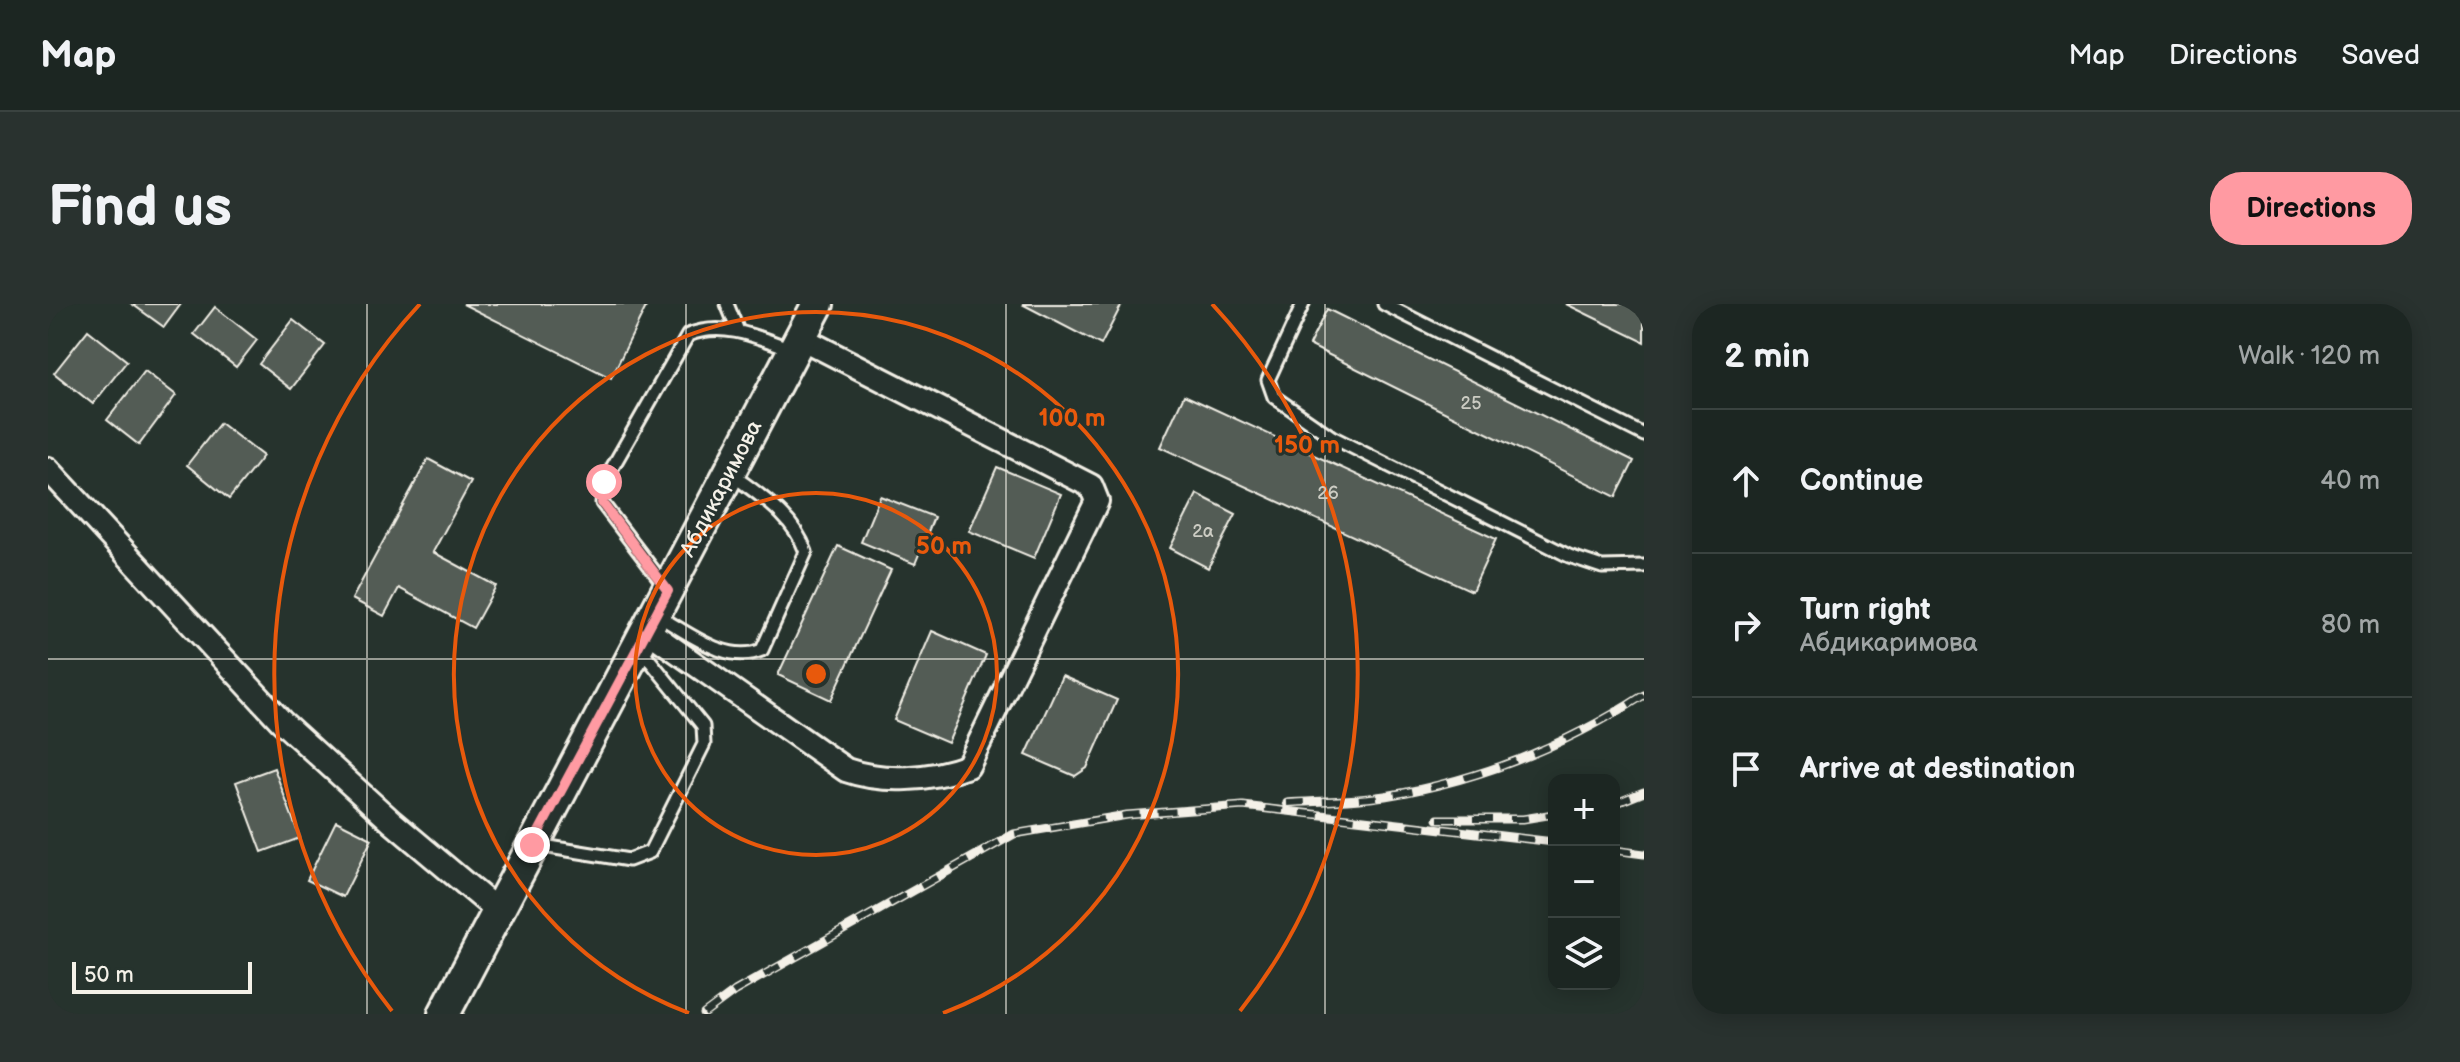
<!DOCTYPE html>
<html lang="en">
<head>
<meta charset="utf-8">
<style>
	:root { --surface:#1c2622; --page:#29322f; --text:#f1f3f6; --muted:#a0a5a5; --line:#3a4340; --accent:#ff9aa2 }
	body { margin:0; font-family:"Balsamiq Sans",sans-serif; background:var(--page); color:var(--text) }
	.controls { position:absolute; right:24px; bottom:24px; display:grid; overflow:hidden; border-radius:16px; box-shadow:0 4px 20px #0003 }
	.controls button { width:72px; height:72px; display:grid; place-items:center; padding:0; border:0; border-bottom:2px solid var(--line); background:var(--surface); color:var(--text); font:40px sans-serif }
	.scale { position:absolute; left:24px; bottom:20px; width:180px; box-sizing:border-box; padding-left:8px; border:4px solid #f4f1e8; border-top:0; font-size:22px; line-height:28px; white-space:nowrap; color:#f4f1e8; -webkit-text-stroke:6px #26332d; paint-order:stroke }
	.stop { position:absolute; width:24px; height:24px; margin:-18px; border:6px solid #ff9aa2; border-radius:50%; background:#fff }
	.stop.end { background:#ff9aa2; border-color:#fff; box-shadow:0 2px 8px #0008 }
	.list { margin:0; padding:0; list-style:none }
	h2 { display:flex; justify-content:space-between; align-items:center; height:104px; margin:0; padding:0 32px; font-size:34px }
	h2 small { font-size:26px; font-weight:400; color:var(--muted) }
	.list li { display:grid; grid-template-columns:52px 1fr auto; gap:24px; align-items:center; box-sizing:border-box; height:144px; padding:0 32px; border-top:2px solid var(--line) }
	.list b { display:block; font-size:30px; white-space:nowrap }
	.list p { margin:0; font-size:26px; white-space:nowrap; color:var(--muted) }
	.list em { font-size:26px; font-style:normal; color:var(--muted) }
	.icon { flex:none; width:44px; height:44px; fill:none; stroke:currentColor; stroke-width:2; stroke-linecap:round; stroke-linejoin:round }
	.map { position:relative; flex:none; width:1596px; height:710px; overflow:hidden; border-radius:32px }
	header { display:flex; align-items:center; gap:48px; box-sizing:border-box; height:112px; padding:0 40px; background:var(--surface); border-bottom:2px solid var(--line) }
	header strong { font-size:38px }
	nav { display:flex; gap:44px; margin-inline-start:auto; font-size:28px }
	.intro { display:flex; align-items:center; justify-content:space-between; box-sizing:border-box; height:192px; padding:0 48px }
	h1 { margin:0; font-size:56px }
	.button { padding:20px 36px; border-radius:32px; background:var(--accent); color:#111; font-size:28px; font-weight:700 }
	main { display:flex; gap:48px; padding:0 48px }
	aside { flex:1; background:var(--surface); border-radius:32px; box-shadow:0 4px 20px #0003 }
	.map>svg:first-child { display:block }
</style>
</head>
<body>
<header>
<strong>Map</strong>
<nav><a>Map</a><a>Directions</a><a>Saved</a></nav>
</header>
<div class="intro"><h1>Find us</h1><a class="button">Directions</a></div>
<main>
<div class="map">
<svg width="1596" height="710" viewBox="0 0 1596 710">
	<rect width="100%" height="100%" fill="#26332d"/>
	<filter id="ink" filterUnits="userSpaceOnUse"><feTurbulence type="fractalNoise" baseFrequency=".0125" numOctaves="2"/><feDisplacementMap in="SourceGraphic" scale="16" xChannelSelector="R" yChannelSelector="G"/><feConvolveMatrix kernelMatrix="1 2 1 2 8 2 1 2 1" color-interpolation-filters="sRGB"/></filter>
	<g filter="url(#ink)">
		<path fill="#525c55" stroke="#f4f1e8" stroke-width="2" d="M84,0H133L116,23Z
			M415,0H592L598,3L563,74Z
			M974,0H1074L1053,41Z
			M1518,0H1596V38Z
			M167,3L209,36L188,63L146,30Z
			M1279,5L1586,157L1568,193L1261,41Z
			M245,16L277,41L243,85L211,60Z
			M40,26L79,57L45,100L6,69Z
			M97,67L128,91L91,141L59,116Z
			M1136,91L1448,235L1424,287L1112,143Z
			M172,119L215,152L181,195L139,161Z
			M380,155L423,178L385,248L448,282L425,324L351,284L336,312L304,295Z
			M949,163L1013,190L986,254L921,227Z
			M1149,190L1188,210L1160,264L1122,244Z
			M832,192L886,213L867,260L813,238Z
			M790,242L843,266L783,396L730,371Z
			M884,327L938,351L900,439L846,416Z
			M1014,372L1069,396L1039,464L1027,472L978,451Z
			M226,464L252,534L214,548L188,478Z
			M288,517L324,535L295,593L259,576Z"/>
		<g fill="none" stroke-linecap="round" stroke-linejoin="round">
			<g stroke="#f4f1e8" stroke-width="17">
				<path id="service" d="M679,0L690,27
					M1255,0L1220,76L1226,93L1284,133L1521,252L1554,263L1596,262
					M1336,0L1596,131
					M618,283L554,199L556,178L640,31C675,17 710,33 743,45
					M608,311C640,328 678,361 714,346L758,248C745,211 712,192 682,169
					M489,541L581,556L602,548L656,440L655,422L592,344"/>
			</g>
			<g stroke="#f4f1e8" stroke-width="28">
				<path id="minor" d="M0,165L233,417L344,518L451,608
					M600,327L798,466C835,479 883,476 920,462L1049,197L1043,182L753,34"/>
			</g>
			<g stroke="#f4f1e8" stroke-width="36">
				<g id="secondary">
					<path id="s1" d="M396,710L770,0"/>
				</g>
			</g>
			<use href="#service" stroke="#26332d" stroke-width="11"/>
			<use href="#minor" stroke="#26332d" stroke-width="22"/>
			<use href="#secondary" stroke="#26332d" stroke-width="30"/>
			<g stroke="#f4f1e8" stroke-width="9">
				<path id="rail" d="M1239,499C1271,497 1305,497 1337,492C1430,477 1517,442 1596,391
					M1566,500L1596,488
					M1390,515H1475L1506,510
					M1566,546L1596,550
					M656,710L687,687L966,530L1079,511L1195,502L1506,538"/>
			</g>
			<use href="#rail" stroke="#26332d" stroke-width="6" stroke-dasharray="18" stroke-linecap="butt"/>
		</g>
	</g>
	<g fill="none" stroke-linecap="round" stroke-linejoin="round" filter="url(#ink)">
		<path stroke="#ff9aa2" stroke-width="10" d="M484,541L620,287L554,199L556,178"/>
	</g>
	<path fill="none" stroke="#f4f1e8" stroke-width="2" stroke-opacity="0.55" d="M319,0V710M638,0V710M958,0V710M1277,0V710M0,355H1596"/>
	<g fill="none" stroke="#e8590c" stroke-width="4">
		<circle cx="768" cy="370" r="181"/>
		<path d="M641 709A362 362 0 1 1 895 709"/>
		<path d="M344 707A542 542 0 0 1 372 0M1164 0A542 542 0 0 1 1192 707"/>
	</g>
	<g text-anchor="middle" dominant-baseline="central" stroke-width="6" stroke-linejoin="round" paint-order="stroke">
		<g font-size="18" fill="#ccccc3">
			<text x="1423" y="99">25</text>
			<text x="1280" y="189">26</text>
			<text x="1155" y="227">2а</text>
		</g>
		<g font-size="22" fill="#f4f1e8" stroke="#26332d">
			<text stroke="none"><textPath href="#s1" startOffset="594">Абдикаримова</textPath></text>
		</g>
	</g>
	<circle cx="768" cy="370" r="12" fill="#e8590c" stroke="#26332d" stroke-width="4"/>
	<g font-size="24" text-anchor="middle" font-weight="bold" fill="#e8590c" stroke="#26332d" stroke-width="6" stroke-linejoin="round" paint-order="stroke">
		<text x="1024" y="122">100 m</text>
		<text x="1259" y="149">150 m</text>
		<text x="896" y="250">50 m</text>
	</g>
</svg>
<div class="controls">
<button>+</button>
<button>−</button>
<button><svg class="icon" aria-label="layers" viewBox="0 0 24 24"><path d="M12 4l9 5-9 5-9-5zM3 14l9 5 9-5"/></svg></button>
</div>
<div class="scale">50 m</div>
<div class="stop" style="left:556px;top:178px"></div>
<div class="stop end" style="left:484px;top:541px"></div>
</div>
<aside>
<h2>2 min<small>Walk · 120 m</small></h2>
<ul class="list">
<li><svg class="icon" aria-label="ahead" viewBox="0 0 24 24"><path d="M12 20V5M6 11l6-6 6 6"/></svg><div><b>Continue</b></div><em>40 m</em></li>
<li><svg class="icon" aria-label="right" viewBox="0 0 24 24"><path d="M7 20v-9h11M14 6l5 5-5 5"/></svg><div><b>Turn right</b><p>Абдикаримова</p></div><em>80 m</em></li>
<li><svg class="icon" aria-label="arrive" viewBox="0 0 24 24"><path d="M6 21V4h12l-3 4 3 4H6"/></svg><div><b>Arrive at destination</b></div></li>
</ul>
</aside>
</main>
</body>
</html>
